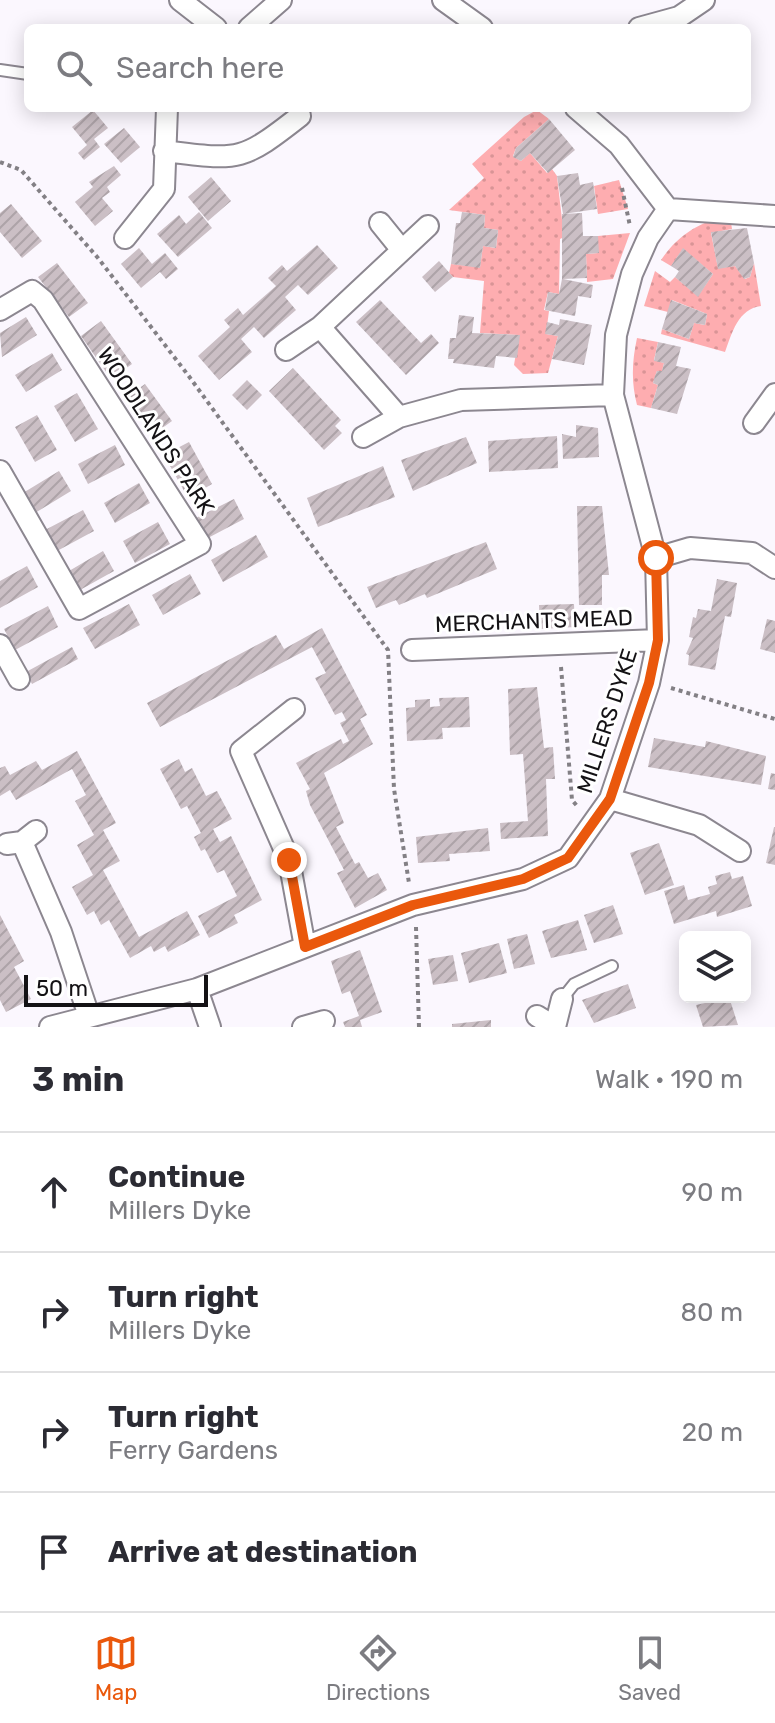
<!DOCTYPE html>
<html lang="en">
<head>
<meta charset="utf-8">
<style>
	:root { --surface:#fff; --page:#f2f2f3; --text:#2b2b33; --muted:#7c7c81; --line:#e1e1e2; --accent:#ea580c }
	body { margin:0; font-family:Rubik,sans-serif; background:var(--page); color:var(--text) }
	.controls { position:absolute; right:24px; bottom:24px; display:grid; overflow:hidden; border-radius:12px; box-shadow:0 4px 20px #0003 }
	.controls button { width:72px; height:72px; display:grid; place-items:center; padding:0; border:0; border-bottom:2px solid var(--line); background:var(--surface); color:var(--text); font:40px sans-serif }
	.scale { position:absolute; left:24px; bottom:20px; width:184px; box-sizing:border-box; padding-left:8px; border:4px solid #141215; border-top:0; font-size:22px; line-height:28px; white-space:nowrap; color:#141215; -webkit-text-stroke:6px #fff; paint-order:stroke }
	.stop { position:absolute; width:24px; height:24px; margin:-18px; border:6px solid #ea580c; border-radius:50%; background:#fff }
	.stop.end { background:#ea580c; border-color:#fff; box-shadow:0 2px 8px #0008 }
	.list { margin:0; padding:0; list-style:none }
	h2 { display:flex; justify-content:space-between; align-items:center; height:104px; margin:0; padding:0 32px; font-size:34px }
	h2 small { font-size:26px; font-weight:400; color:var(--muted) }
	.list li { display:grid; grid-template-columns:52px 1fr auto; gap:24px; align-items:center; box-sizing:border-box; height:120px; padding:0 32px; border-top:2px solid var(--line) }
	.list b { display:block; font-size:30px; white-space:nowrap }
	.list p { margin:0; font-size:26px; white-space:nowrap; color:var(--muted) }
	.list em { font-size:26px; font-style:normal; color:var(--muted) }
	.icon { flex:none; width:44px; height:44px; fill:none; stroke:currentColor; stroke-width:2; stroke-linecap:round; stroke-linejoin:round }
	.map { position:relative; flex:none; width:775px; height:1027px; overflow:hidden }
	.search { position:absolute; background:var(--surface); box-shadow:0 4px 20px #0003; left:24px; right:24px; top:24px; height:88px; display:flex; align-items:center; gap:20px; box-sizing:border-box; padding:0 28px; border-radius:12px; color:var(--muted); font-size:30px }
	.sheet { height:584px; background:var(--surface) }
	nav { display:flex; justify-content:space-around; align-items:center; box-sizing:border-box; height:112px; border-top:2px solid var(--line); background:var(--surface); font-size:22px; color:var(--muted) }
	nav a { display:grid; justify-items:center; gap:4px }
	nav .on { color:var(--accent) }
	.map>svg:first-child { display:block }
</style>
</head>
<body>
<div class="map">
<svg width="775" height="1027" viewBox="0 0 775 1027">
	<defs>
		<pattern id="grass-dots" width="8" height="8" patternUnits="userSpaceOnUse" patternTransform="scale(2)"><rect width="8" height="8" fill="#feadb0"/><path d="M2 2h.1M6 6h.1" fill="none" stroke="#d99496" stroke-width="1.8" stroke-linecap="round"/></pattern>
		<pattern id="building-hatch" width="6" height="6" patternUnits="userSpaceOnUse" patternTransform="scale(2)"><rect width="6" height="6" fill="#cbbfc5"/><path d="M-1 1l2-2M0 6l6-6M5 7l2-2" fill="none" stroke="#ada3a8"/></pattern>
	</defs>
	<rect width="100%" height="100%" fill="#fbf7fe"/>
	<path fill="url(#grass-dots)" d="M537,110L549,119L516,148L513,156L521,161L530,153L547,173L552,169L557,176L564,237L560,239L559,294L548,292L544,310L549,311L546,334L558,336L548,373L523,374L514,365L519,335L480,333L484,281L453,277L449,273L451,264L480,267L483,246L496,248L498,230L484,228L485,215L449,210L484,178L472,164L524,117Z
		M619,180L628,209L598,214L594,186Z
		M730,216L732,229L711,233L718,268L735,266L745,279L750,277L754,263L761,306C738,309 732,333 725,352L661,334L662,329L689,339L694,323L705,325L707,314L672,300L668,312L644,306L655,271L670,282L675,277L698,296L713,274L683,249L671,266L661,260C678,235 700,221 730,216Z
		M630,233L613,279L587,282L586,254L598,253V236Z
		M637,338L658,342L654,360L664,363L662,371H657L653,383L658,385L651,408L637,405C631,382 632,361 637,338Z"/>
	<path fill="url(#building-hatch)" d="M93,110L108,128L94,139L100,147L84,160L78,153L87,145L72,127Z
		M549,119L575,150L548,173L530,153L521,161L513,157L516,148Z
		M124,128L140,147L121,163L104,144Z
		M114,166L121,175L107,187L110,192L102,198L113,211L95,226L75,202L93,187L89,182Z
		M578,173L580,185L593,182L597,209L563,214L557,176Z
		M211,177L231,201L208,221L188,197Z
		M11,204L42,241L22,258L0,232V213Z
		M199,212L212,228L178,257L157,234L179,215L186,224Z
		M462,212L485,215L484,228L498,230L496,248L483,246L480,268L451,264L456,223H460Z
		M582,213L583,236H598L599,253L586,254L587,278L563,279L593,285L591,298L578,296L575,316L545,310L548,292L559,294L562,279V214Z
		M747,228L754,263L750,277L744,279L735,266L718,269L711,232Z
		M317,245L338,268L308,295L298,285L285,297L296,310L264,338L254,327L241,339L252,352L219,380L198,356L230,327L224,320L238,308L243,315L276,286L268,278L282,265L287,271Z
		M139,248L152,264L165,253L178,269L166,279L160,272L141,288L121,264Z
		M683,248L713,274L698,297L675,277L679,271L671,266Z
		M439,261L453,277L435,292L422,277Z
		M57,263L88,303L69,317L38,277Z
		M380,300L421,343L431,334L439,343L406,375L356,322Z
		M671,300L707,314L705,325L694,323L689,339L662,329Z
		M459,315L474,317L472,333L520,335L517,358L496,356L494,368L453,363L454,359H448L450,338H456Z
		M26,317L37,335L2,357L0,333Z
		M560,319L592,325L584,365L552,359L558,336L545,334L547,322L559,325Z
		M101,321L132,364L111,379L81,336Z
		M658,342L681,347L676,366L691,369L677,414L651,408L658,385L653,383L655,376L657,371H662L664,363L654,361Z
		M52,353L62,370L26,392L15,375Z
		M293,368L341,420L335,426L342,433L324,450L269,391Z
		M247,380L262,395L247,410L232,395Z
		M145,384L172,421L154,434L127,397Z
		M77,393L98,429L75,442L54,406Z
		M37,415L57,450L35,462L15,427Z
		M576,425L598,428L599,457L563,459L562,434L576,437Z
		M557,436L558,468L489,472L488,441Z
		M466,437L477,463L413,491L401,460Z
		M189,442L212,484L188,498L164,455Z
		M115,445L125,465L88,484L78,464Z
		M383,466L395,497L318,527L307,498Z
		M59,471L71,491L35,513L23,493Z
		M139,483L150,503L115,523L104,503Z
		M234,499L244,519L206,539L196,518Z
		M577,506H602L609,575H602V605H579Z
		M83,510L94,531L57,551L45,530Z
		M158,522L170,544L135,563L123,541Z
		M256,535L268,557L223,582L211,560Z
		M486,542L497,569L427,598L425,594L399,605L396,600L376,608L367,587Z
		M103,551L114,571L80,590L69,571Z
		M27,566L38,587L0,608V581Z
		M190,574L201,594L163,615L152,595Z
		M717,579L737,583L731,617L725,616L715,670L688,665L689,655L686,654L693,638L689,637L693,617L696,618L698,609L711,611Z
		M129,604L140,625L95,649L83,628Z
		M574,604L575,627L540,629L539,605Z
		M48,606L58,627L15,650L4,629Z
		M767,619L775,621V653L760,649Z
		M322,628L367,715L360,719L373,744L324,773L344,823L336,827L355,864L359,862L368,878L378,873L387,890L355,908L337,873L344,870L310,805L306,791L310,789L296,763L341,739L343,744L349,741L340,723L346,720L342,712L335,715L315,678L326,673L312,647L160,727L147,703L276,635L284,649Z
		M72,647L78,659L32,684L26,672Z
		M537,687L544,748L553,747L555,779H546L548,836L501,839L500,823L528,821L523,754L510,755L508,689Z
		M469,697L470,727L442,728L443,739L407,741L406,708L415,707V700L430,699V707L440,706L439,698Z
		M654,738L705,747L706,741L766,756L761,785L648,767Z
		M77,751L116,823L103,830L120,861L103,870L139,937L187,911L200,935L168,952L165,946L154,952L151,946L130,958L109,920L101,925L94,911L87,915L72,887L93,875L77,845L94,835L75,801L86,795L72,769L16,800L10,790L0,796V768L5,766L10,775L36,761L42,770Z
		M179,759L185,772L192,768L206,796L217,791L232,819L213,829L220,842L231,836L262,900L234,915L238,923L209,938L198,916L237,896L224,870L217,873L205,849L201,851L194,837L201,833L187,806L181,809L160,769Z
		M771,773L775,774V790L768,789Z
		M774,827H775V865L766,863Z
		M488,828L490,851L449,854L450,861L418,863L416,837Z
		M659,843L674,885L645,895L630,853Z
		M730,872L732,879L743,876L752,906L717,917L716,911L674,924L664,891L684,885L688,900L710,894L708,887L717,884L715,876Z
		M613,905L623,934L594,943L584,915Z
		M0,915L24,961L14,967L31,999L6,1012L0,1000Z
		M578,920L587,950L551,958L542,931Z
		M527,934L535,964L514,969L507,939Z
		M499,943L507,973L469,983L461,953Z
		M360,950L382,1012L360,1020L362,1027H345L343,1022L359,1016L350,991L342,994L331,961Z
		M453,955L458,981L433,985L428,959Z
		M628,984L636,1008L594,1023L582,1000Z
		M703,997H729L738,1025L703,1027L696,1005L705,1003Z
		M491,1020V1027H452V1024Z"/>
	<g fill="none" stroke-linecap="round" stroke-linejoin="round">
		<g stroke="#8c8790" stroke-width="14">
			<path id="service" d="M0,70L28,74
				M562,999L574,984L612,966"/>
		</g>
		<g stroke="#8c8790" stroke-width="24">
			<path id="minor" d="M180,0L216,28
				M443,0L482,28
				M249,28L281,0
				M639,28L679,17L704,0
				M576,108L619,145L668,209L775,216
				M164,151C239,160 240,163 300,116
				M380,223L401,249
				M428,226L320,327L399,417L461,400L613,395
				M125,238L164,189L167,108
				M0,310L32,291L43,300L200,544L79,609L0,471
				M286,350L320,327
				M754,423L775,394
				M363,437L399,417
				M656,558L690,548L752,553L775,568
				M0,645L19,679
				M412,650L658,640
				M294,709L241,751L289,860L305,947
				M610,799L699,825L740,851
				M22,842L61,932L89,1016
				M7,844L22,842L36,831
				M197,989L210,1027
				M537,1016L555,1027L562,999
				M50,1027L197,989L413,905L523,879L568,858L610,799L649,683L658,640L656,558L613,395L616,335L632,274L648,238L668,209
				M303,1027L324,1021"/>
		</g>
		<path stroke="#838085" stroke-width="4" stroke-dasharray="4 4" stroke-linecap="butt" d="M0,162L21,170L98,258L188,375L388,650L394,789L409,883
			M622,188L630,226
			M561,667L572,800L578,807
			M671,688L775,719
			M416,927L419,1027"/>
		<use href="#service" stroke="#fff" stroke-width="10"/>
		<use href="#minor" stroke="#fff" stroke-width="20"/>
	</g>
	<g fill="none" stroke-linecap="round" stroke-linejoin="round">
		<path stroke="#ea580c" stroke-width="10" d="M289,860L305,947L413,905L523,879L568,858L610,799L649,683L658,640L656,558"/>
	</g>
	<g text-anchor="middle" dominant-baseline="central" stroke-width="6" stroke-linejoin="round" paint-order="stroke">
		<g font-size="22" fill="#141215" stroke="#fff">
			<text transform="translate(156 431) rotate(57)">WOODLANDS PARK</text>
			<text transform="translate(534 621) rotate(-2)">MERCHANTS MEAD</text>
			<text transform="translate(607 721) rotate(-72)">MILLERS DYKE</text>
		</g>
	</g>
</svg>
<div class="controls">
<button><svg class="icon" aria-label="layers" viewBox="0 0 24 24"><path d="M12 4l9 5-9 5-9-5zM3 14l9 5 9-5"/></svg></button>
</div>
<div class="scale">50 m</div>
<div class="stop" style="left:656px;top:558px"></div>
<div class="stop end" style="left:289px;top:860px"></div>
<div class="search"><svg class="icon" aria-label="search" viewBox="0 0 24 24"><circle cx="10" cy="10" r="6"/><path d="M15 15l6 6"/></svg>Search here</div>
</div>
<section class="sheet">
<h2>3 min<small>Walk · 190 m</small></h2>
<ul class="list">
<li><svg class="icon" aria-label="ahead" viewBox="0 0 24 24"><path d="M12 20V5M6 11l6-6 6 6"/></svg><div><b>Continue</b><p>Millers Dyke</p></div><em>90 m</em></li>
<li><svg class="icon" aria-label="right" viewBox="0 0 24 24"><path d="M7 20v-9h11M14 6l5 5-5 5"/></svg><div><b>Turn right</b><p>Millers Dyke</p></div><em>80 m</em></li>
<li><svg class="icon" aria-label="right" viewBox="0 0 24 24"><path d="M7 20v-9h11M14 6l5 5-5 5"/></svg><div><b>Turn right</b><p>Ferry Gardens</p></div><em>20 m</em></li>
<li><svg class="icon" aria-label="arrive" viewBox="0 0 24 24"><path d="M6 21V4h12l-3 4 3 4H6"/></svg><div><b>Arrive at destination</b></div></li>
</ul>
</section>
<nav>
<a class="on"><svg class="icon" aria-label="map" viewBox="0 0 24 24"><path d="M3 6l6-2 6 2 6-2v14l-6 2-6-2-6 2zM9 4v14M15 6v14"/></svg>Map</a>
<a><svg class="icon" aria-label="directions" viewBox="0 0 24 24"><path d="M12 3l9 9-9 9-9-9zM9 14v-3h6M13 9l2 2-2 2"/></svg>Directions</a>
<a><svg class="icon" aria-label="saved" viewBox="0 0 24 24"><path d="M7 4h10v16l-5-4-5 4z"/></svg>Saved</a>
</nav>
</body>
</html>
